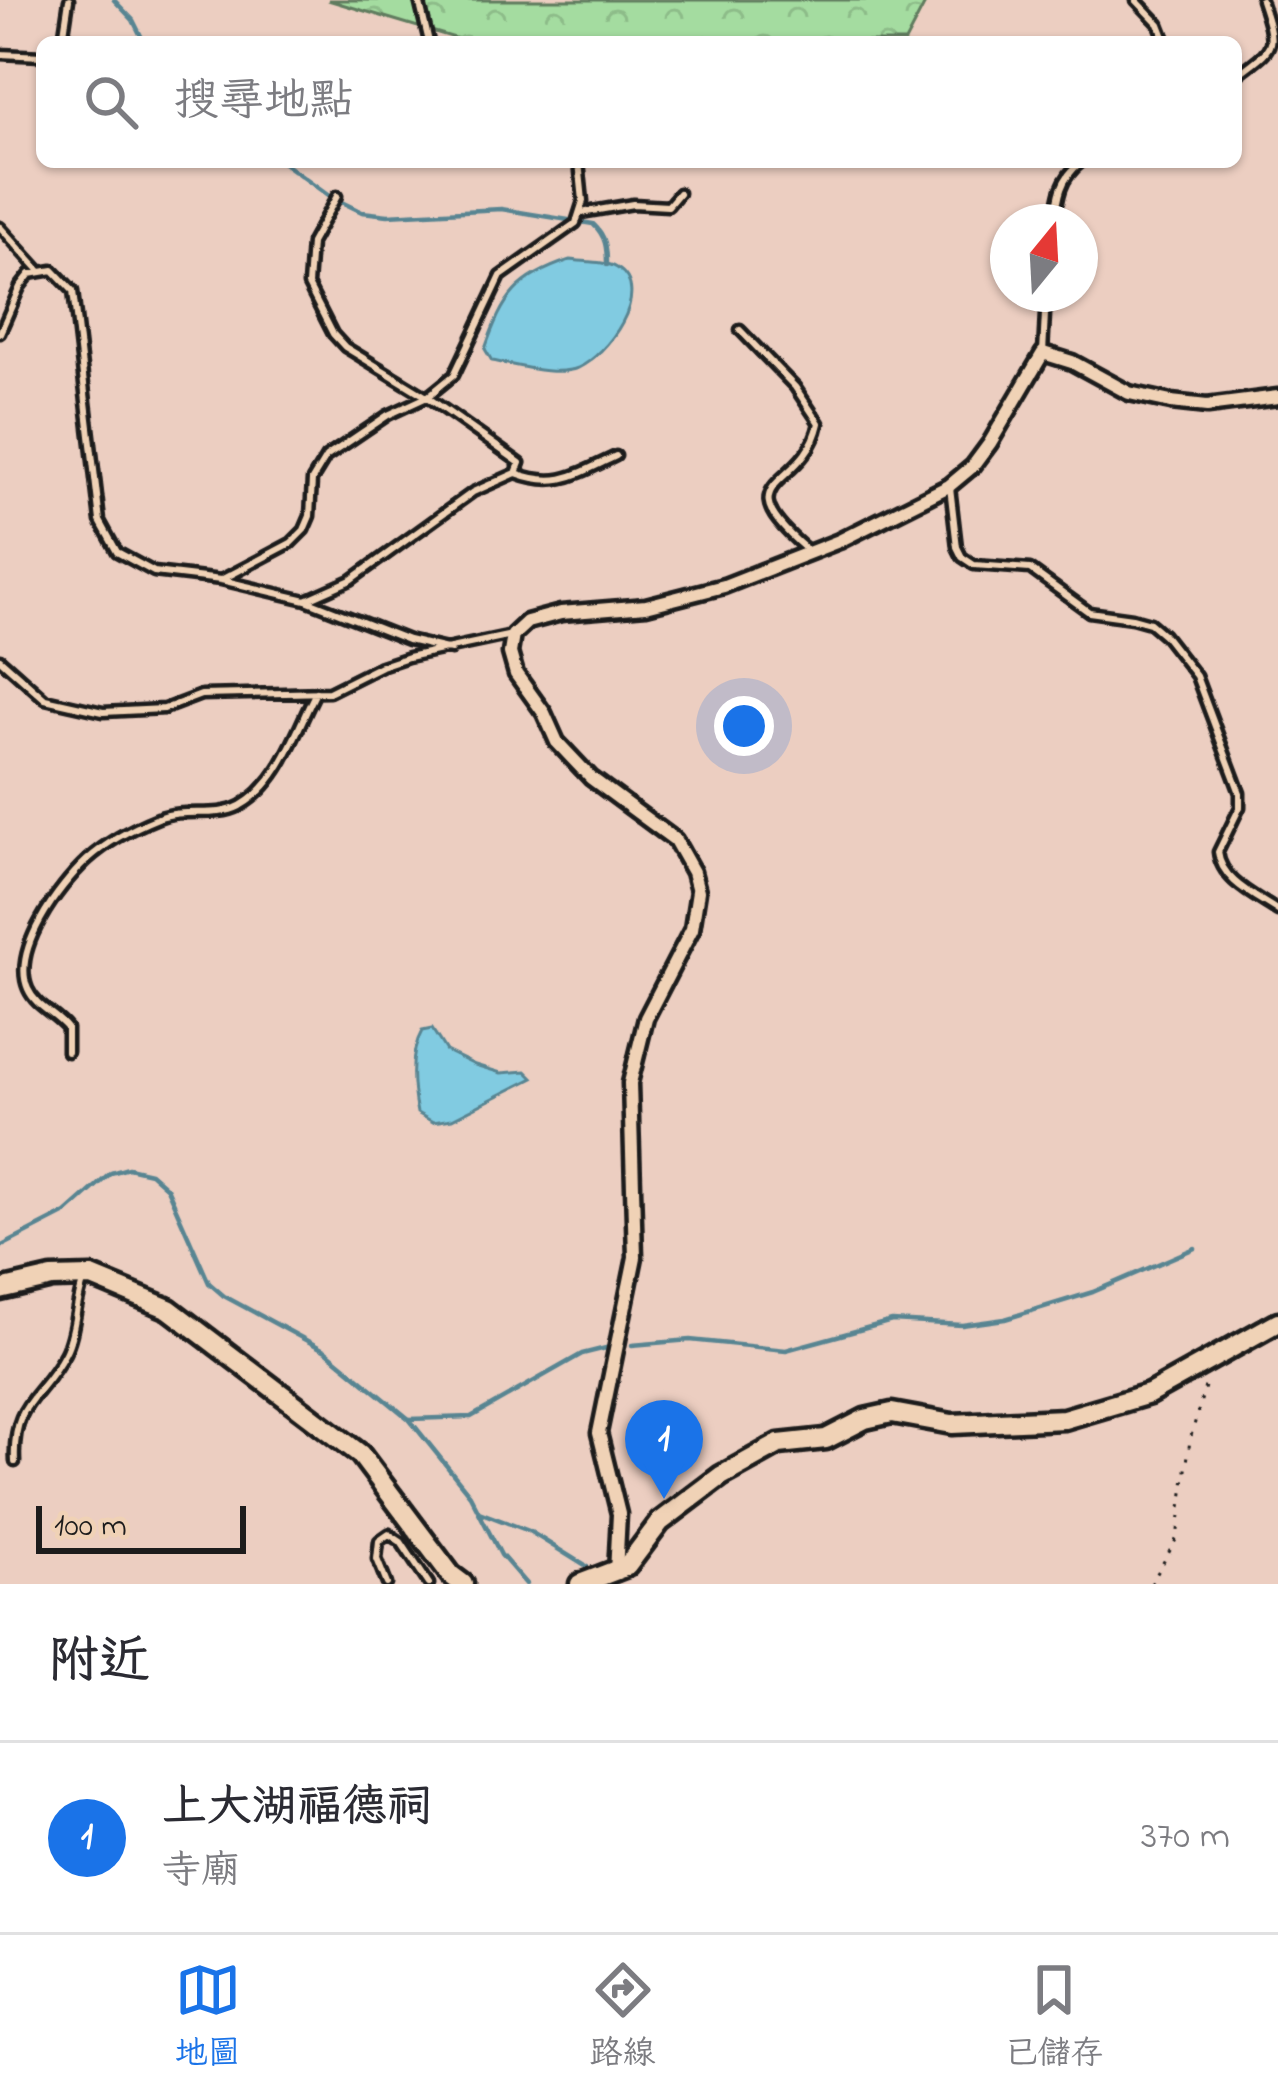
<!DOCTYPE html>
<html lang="zh-TW">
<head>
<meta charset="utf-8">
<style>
	:root { --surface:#fff; --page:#f7f7f7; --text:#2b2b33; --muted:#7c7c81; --line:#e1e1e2; --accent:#1a73e8 }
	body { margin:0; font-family:"Indie Flower","LXGW WenKai TC",sans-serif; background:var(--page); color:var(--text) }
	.compass { position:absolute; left:990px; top:204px; width:108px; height:108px; border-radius:50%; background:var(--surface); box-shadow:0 3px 9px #0004; rotate:18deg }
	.scale { position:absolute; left:36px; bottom:30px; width:210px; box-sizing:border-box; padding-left:12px; border:6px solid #1c1c1c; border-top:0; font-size:33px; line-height:42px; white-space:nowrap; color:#1c1c1c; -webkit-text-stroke:9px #f0d2b6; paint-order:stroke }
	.you { position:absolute; left:744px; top:726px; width:42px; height:42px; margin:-30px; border:9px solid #fff; border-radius:50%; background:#1a73e8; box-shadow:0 0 0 18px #1a73e833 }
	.badge { display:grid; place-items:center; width:78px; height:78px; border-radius:50%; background:var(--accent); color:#fff; font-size:39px; font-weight:700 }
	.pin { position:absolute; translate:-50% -99px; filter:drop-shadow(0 3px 6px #0008) }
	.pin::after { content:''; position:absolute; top:63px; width:42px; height:36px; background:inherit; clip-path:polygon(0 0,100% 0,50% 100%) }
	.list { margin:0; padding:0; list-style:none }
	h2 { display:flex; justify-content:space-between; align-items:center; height:156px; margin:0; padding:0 48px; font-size:51px }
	h2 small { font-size:39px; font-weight:400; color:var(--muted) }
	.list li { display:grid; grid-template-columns:78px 1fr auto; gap:36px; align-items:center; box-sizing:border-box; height:192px; padding:0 48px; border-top:3px solid var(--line) }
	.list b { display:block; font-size:45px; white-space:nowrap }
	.list p { margin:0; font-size:39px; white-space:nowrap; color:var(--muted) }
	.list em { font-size:39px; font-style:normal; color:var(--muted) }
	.icon { flex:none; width:66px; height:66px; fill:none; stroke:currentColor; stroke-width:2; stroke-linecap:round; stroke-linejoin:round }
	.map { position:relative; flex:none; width:1278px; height:1584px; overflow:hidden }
	.search { position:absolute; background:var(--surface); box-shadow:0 3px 9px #0004; left:36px; right:36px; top:36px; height:132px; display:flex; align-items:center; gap:30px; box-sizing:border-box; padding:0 42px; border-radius:18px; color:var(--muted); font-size:45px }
	.sheet { height:348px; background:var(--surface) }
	nav { display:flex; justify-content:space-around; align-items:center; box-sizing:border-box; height:168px; border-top:3px solid var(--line); background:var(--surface); font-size:33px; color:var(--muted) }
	nav a { display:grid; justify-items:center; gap:6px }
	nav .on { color:var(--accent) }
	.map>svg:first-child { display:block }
</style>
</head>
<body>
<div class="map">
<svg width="1278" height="1584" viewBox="0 0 1278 1584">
	<defs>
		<pattern id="forest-crowns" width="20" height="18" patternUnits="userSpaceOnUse" patternTransform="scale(3)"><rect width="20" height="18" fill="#a4dca0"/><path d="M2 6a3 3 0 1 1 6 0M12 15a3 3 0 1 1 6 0" fill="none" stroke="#8dbc89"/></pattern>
	</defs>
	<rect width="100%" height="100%" fill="#eccec1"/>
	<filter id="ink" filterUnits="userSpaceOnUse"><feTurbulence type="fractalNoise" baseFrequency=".00833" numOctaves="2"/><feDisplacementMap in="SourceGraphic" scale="24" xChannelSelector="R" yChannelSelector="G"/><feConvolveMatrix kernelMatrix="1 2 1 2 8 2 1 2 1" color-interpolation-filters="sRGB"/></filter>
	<g filter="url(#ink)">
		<path fill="url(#forest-crowns)" stroke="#607c5e" stroke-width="3" d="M328,0H927L905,42H468Z"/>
		<path fill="#81cbe1" stroke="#598592" stroke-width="3" d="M570,260C584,262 606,261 617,268C655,291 606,356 578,368C554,377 517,365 492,361L485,349C503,297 517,277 570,260Z
			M432,1029L446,1051L475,1065L501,1073L526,1071L533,1078L452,1119L433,1122L417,1113C412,1088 409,1054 422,1031Z"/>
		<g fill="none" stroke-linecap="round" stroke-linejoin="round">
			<path stroke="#598592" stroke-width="4.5" d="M114,0L133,20L144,42
				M282,162L329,196L362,212L388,215L501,209L593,224C606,236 607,248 607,265
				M0,1247L66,1213L111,1173L128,1168L150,1173L167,1188L209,1283L224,1296L326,1351L409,1419L470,1495L501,1555L526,1584
				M632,1345L690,1340L786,1350L892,1321L962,1325L1005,1319L1093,1292L1195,1248
				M410,1419L471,1417L582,1354L614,1346
				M479,1512L529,1531L595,1572"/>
			<g stroke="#1c1c1c" stroke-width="15">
				<path id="lane" d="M419,0L429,42
					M1136,0L1159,24L1166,42
					M59,42L64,33L69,0
					M0,54L42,56
					M1236,76C1274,46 1278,51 1261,0
					M581,213L633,204L668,206L679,193
					M1055,222C1058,196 1060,179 1081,162
					M0,227L39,270
					M740,330L795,387L819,423C804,492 721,476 807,550
					M0,333L20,287L30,274L53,270L73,291L100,521L117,552L154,572L221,580L306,600L408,640L451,650
					M1043,353L1046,294
					M516,473C559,489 577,474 616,456
					M950,487L957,547L962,557L974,565L1030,569L1089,612L1132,618L1150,623L1164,635L1196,676L1240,793V807L1218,852C1221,881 1256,896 1278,911
					M221,580L291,543L304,530L310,516L312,480L326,457L388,415L427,397L454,375L501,276L576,223L583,201L579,162
					M306,600L351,580L473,492L516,473L520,463L427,397L345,347L333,334L308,285L311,243L337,196
					M0,659L45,699L103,712L164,709L201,695L329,692L381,666L408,657L512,635
					M67,1052V1028C55,1013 36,1007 28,989C11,950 59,886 87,860C107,842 133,828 158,818C184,807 215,819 240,806C281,783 296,730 316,692
					M15,1462C12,1400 41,1400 65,1353C76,1332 75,1303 84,1280
					M387,1584L377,1559L379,1541L389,1534L401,1542L429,1584"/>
			</g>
			<g stroke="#1c1c1c" stroke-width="21">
				<path id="street" d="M616,1573L619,1514L599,1433L635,1257L630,1083L646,1018L692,929L698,891L693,872L675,840L591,778L557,742L544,713L516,674L510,653L513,635L527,622L561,613L646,606L724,586L839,541L949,486L973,466L990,443L1043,353L1072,362L1129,393L1171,402L1207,406L1278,397"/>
			</g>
			<g stroke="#1c1c1c" stroke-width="27">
				<path id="secondary" d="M0,1290L52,1278L92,1277L169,1309L360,1454L451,1575L463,1584
					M580,1584L627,1566L660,1522L721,1476L779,1444L826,1439L865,1419L892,1413L952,1424L1064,1419L1149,1394L1278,1322"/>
			</g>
			<path stroke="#1c1c1c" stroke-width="3" stroke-dasharray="3 9" stroke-linecap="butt" d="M1151,1584L1177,1538L1190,1440L1207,1379"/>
			<use href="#lane" stroke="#f0d2b6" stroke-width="6"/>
			<use href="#street" stroke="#f0d2b6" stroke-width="12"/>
			<use href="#secondary" stroke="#f0d2b6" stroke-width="18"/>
		</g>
	</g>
</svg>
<svg class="compass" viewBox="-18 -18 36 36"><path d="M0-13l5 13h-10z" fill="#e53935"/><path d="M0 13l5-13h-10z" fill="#7c7c81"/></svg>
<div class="scale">100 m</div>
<div class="you"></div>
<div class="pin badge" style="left:664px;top:1499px">1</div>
<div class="search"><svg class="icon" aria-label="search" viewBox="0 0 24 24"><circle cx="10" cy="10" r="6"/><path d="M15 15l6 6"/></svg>搜尋地點</div>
</div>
<section class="sheet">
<h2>附近<small></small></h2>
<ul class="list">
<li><span class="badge">1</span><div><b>上大湖福德祠</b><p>寺廟</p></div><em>370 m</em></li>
</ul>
</section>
<nav>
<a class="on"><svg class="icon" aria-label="map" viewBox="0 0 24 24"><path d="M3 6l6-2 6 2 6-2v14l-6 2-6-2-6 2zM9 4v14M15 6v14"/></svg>地圖</a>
<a><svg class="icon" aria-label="directions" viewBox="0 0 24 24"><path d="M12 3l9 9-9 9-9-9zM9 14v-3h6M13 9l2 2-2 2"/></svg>路線</a>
<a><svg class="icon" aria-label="saved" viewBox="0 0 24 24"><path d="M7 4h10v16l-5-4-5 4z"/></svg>已儲存</a>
</nav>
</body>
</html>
